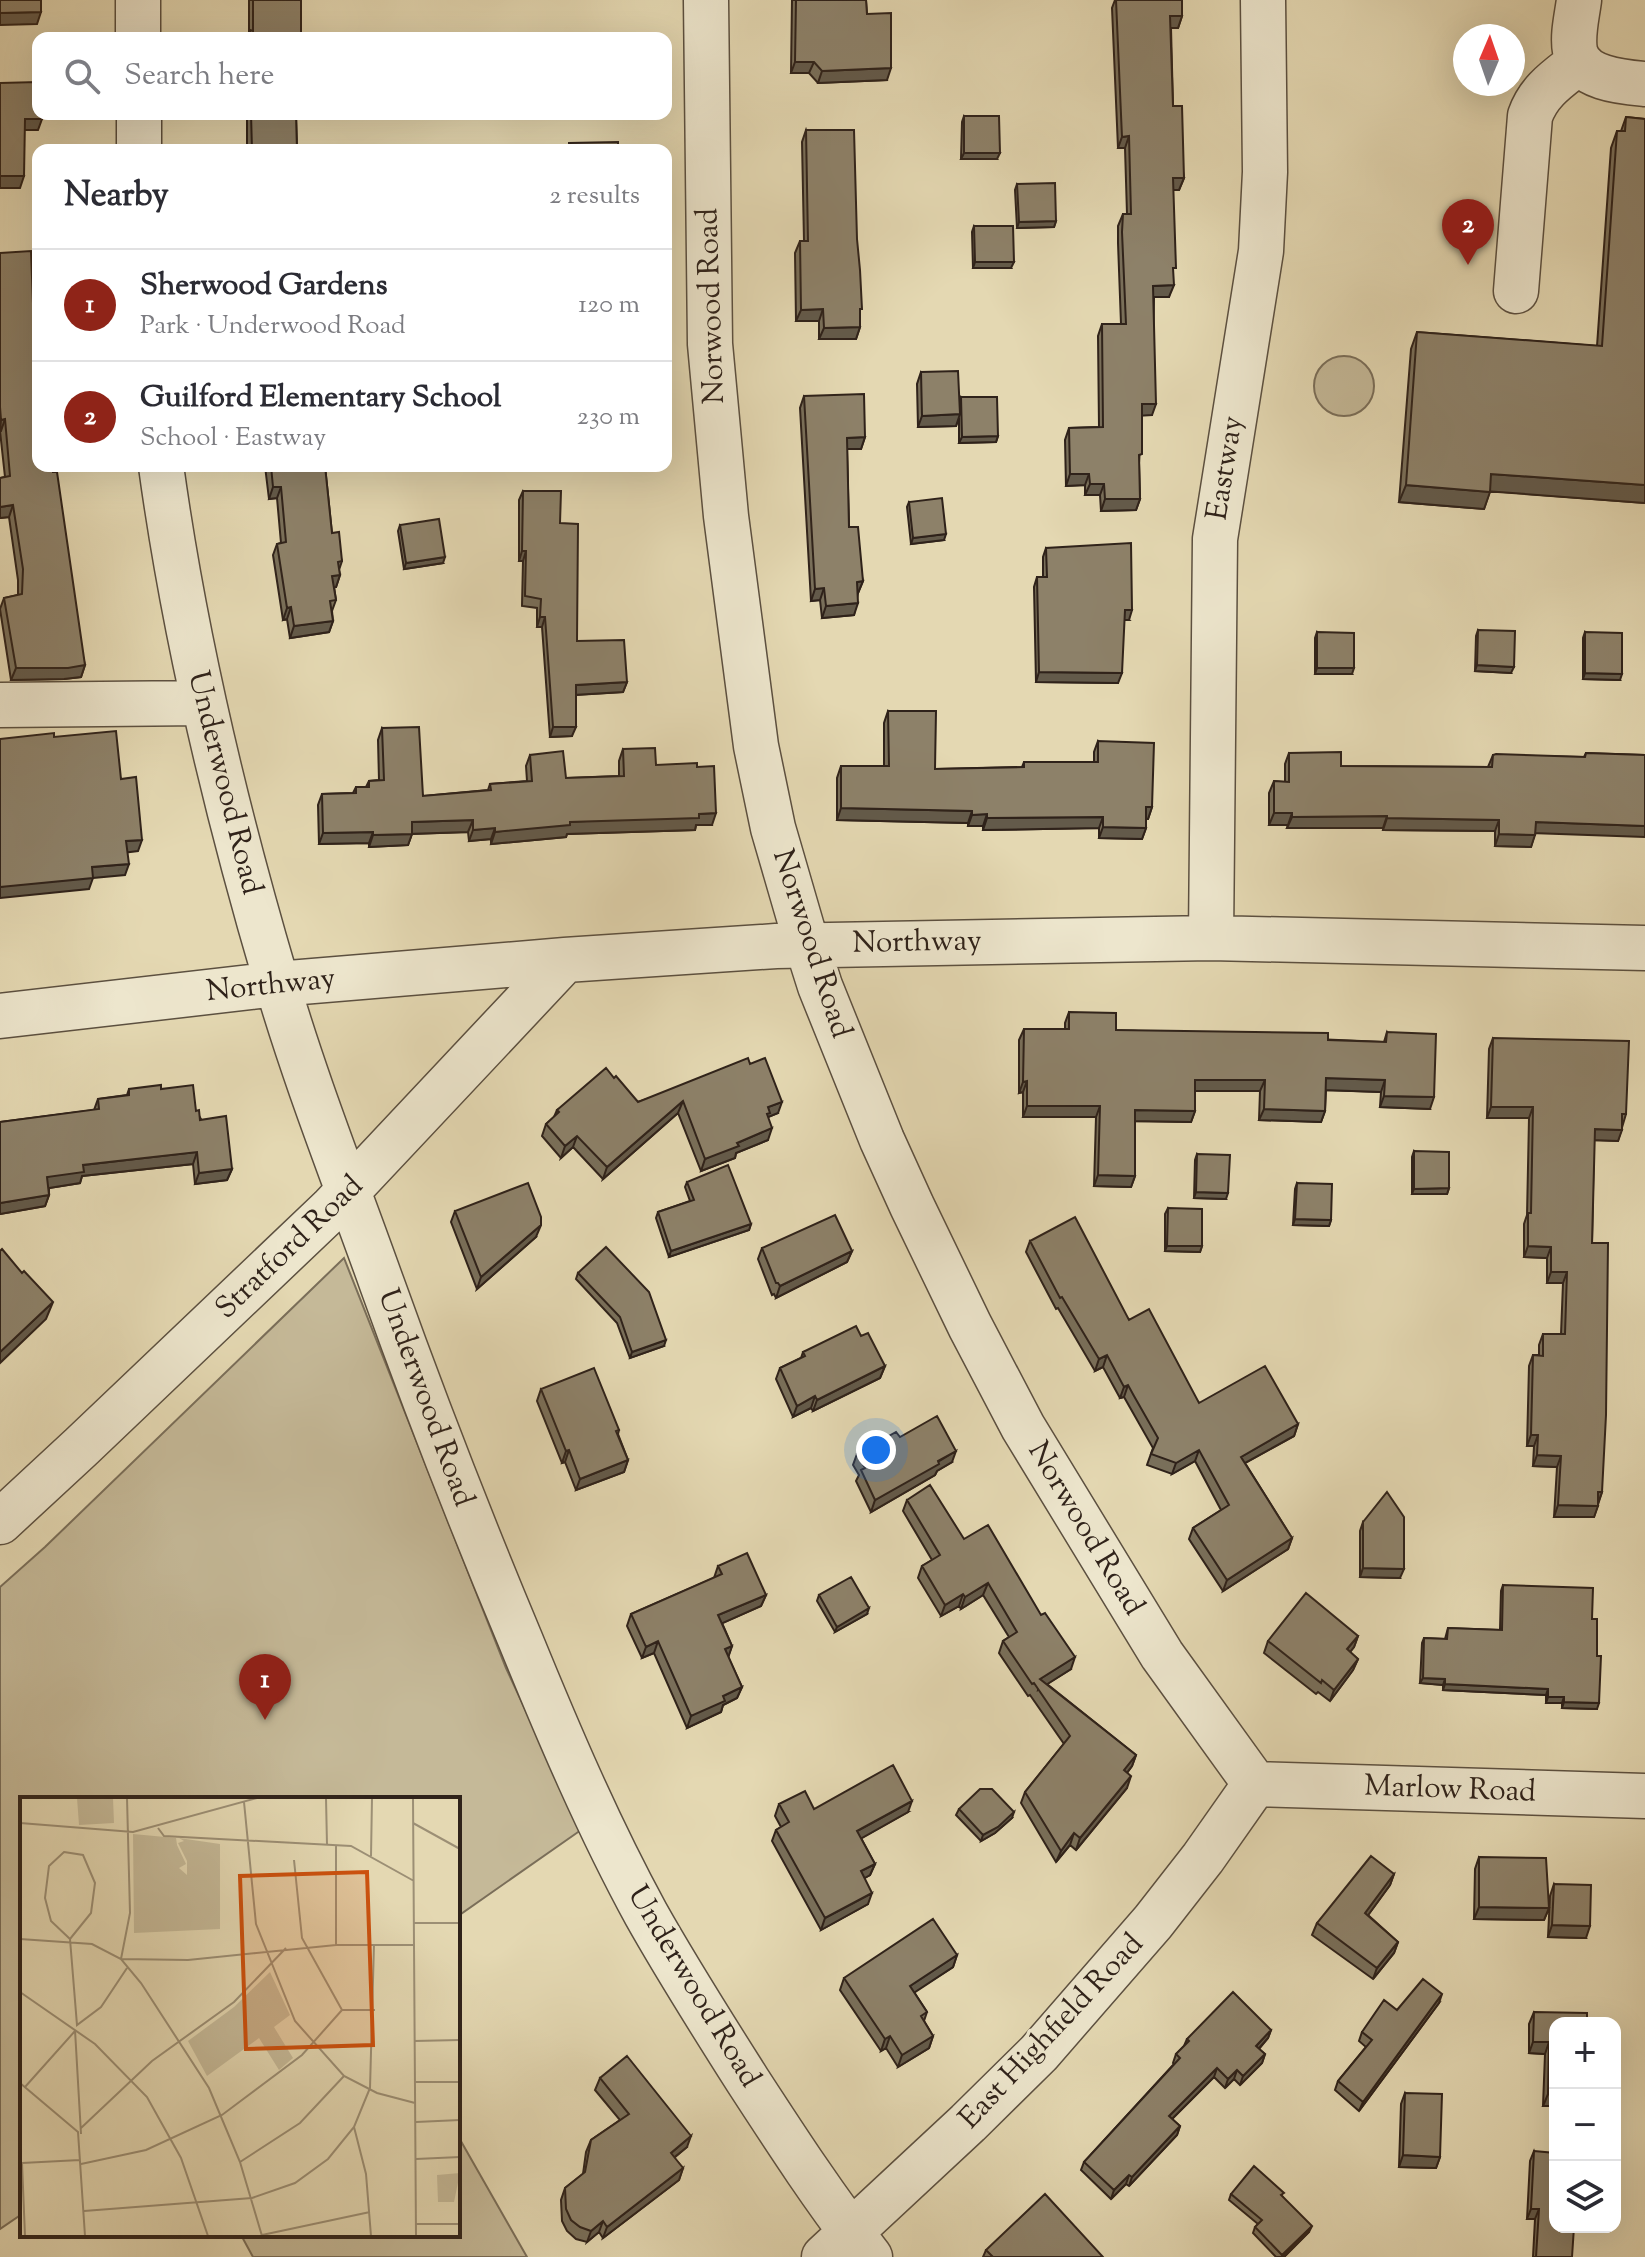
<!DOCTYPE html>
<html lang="en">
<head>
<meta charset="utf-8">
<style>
	:root { --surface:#fff; --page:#f7f7f7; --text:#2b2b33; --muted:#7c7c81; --line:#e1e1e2; --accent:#8f2418 }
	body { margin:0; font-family:"Sorts Mill Goudy",serif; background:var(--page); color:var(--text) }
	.controls { position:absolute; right:24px; bottom:24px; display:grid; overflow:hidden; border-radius:16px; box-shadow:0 8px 32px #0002 }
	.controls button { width:72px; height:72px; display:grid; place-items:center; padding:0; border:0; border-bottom:2px solid var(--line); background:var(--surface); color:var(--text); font:40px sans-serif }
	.compass { position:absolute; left:1453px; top:24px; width:72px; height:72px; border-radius:50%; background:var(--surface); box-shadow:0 8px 32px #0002; rotate:2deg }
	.you { position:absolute; left:876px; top:1450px; width:28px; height:28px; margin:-20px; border:6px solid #fff; border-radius:50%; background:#1a73e8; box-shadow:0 0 0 12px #1a73e833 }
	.badge { display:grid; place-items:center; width:52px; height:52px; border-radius:50%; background:var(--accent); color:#fff; font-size:26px; font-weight:700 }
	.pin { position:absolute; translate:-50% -66px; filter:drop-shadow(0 2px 4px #0008) }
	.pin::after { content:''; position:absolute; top:42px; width:28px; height:24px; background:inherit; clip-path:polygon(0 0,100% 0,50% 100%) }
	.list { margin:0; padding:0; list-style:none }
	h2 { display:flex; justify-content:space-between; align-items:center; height:104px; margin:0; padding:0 32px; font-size:34px }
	h2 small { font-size:26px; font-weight:400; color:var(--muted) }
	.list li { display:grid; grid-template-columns:52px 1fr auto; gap:24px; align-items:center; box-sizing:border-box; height:112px; padding:0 32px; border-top:2px solid var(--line) }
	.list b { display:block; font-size:30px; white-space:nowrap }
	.list p { margin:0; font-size:26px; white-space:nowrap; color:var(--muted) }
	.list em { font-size:26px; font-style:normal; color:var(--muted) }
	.icon { flex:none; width:44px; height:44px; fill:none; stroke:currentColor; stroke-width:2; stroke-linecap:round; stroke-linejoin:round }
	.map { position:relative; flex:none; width:1645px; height:2257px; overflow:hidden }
	.search { position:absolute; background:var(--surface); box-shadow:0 8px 32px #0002; left:32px; top:32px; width:640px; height:88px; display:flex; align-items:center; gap:20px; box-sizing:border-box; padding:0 28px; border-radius:16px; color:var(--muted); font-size:30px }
	.panel { position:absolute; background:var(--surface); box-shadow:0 8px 32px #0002; left:32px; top:144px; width:640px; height:328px; border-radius:16px }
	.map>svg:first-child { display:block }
</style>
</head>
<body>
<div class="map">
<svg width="1645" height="2257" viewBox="0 0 1645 2257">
	<rect width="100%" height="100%" fill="#e4d8b2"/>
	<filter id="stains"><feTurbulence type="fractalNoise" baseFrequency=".0025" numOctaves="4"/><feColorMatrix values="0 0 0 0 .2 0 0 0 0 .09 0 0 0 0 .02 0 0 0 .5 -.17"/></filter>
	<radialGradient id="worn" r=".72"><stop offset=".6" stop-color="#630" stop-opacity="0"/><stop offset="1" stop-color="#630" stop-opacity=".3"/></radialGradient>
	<path fill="#c5b998" stroke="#7a6e59" stroke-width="2" d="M1314 386a30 30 0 1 1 60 0a30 30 0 1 1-60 0Z
		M344,1258L506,1668L581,1830L458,1916V1799H22V2214L0,2229V1587L45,1547Z
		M458,2136L527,2257H253L241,2235H458Z"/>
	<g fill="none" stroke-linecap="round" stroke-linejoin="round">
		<g stroke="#5c5040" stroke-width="47">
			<path id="minor" d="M138,0V38
				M706,0L710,344L726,516L756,746L773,828L807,945L820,986L882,1140L912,1206L970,1326L1023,1427L1162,1655L1255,1784
				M1579,0C1577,16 1572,35 1575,51C1581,79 1622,82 1645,84
				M139,114V150
				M1516,291L1530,116C1539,90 1559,78 1579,62
				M161,466C185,640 226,811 276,980C306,1083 346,1183 382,1284C425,1404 471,1522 520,1639C558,1732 598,1826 646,1914C678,1971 713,2026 748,2081C787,2141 826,2201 870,2257
				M0,705L203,703
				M1211,938L1215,539L1261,251L1265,172L1263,0
				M0,1016L277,984L565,960L776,946L1211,938L1645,948
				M0,1522L81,1447L331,1209L565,960
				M1255,1784L1645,1796
				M824,2257L968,2123L1039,2053L1153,1922L1203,1858L1255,1784"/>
		</g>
		<use href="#minor" stroke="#ede6cd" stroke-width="44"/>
	</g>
	<path fill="#796f5a" stroke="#2f221a" stroke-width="2" d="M249,0H301V38H247L249,33Z
		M792,0H866L867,14L887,80L818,83L809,73H791Z
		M1115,0H1182V16L1178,28H1171L1173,106L1184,178L1179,190H1173V274L1169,297H1154L1152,415H1142L1139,463L1140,499L1136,510L1101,511L1100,495H1085V485L1066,486L1065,440L1069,428L1099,427L1098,336L1102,324H1121L1118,243V226L1123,214H1127L1125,148H1118L1112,8Z
		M247,114H296L297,150H247Z
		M964,116L997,159H961L962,122Z
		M1626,117L1645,119V503L1490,491L1484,509L1399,502L1411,349L1417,332L1597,346L1611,148L1617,131H1621Z
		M806,130L860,314V327L856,339H819V321H796L795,253L800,241H804L802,142Z
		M1017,184L1056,221L1054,227L1017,228L1015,190Z
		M974,226L1011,268H973L972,232Z
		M0,253L38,466L85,665L81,677L64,679L11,680L0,609L4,598L18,595V580L9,517L0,518V478L5,477L0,431Z
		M921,372L960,401L961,397L998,436L996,442L959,443V418L956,426L918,427L917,384Z
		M804,396L865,437L861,449H847L849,527L863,581L858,593L854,615L822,618L820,600L811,601L800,408Z
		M265,466H325L332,533L342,561L339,570L340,575L336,587H334L336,600L332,611L333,621L329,632L290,638L287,619L283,620L273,555L277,544L281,543L277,498L269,499Z
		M523,491L560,523L577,641L627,682L623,692L576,695L572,736L550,737L542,627H537V608L522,606L523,561H519V500Z
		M909,502L944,540L911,544L907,507Z
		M400,525L443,563L404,569L398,531Z
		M1046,548L1129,620H1124L1118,683L1036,682L1034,587L1037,577H1043V557Z
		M1478,630L1511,673L1475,671L1476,636Z
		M1317,632L1352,674H1315V638Z
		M1585,632L1620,680L1583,679V638Z
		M888,711L935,769L1022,767L1024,762H1094V752L1098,741L1152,807L1148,819H1146V828L1142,839L1099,838V828L983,830V826H968V823L837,820V778L841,766H884V723Z
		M382,728L423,796L488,790L490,784L527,781L526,766L530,755L566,778L619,776V761L623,749L656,765L697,767L712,825H696L695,830L567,834L566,837L491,844V839L469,841L468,832L412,834L408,845L369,847V843L319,844L318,805L322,794L353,793L356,787H366L369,781L379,780L378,740Z
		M1289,753L1341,766L1488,767L1493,755L1584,757L1586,753L1645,755L1535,833L1531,847L1495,846V831L1383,830V828H1287L1288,825H1269V793L1274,781L1285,782V764Z
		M1069,1012L1116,1030L1384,1042L1387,1032L1430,1109L1380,1107L1381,1092L1326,1090L1325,1111L1321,1122L1259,1120L1260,1091H1195V1111L1191,1122L1135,1121V1176L1131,1187L1094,1186L1096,1117H1023V1092L1019,1093V1040L1024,1029H1065V1023Z
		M1493,1038L1626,1114L1618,1141L1594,1140L1592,1243L1602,1492L1594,1517H1554L1557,1467L1533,1466L1534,1446H1527L1529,1366L1533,1355H1539V1345L1543,1334H1561L1563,1283H1547V1258L1524,1257V1224L1527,1215L1529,1118H1487L1489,1049Z
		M750,1064L778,1113L768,1117V1140L736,1153L735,1158L701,1171L678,1113L603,1179L573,1147L561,1158L542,1136L546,1124L554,1117L557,1110L614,1078L638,1102Z
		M129,1089H161L196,1111L232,1169L227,1180L195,1184L193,1164L82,1176L80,1183L49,1188V1195L45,1206L0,1214V1122L94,1110L98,1099L127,1095Z
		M1414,1151L1449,1188L1447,1194H1412V1157Z
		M1197,1154L1226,1199L1194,1198L1195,1160Z
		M687,1182L751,1224L749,1230L669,1257L656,1218L658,1212L690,1201L685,1187Z
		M1297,1183L1331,1220L1329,1226L1293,1225L1295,1189Z
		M1168,1208L1202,1246L1200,1252L1165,1251V1214Z
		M455,1211L536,1237L477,1289L451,1222Z
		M1030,1241L1129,1320L1199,1403L1298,1424L1294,1436L1245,1463L1292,1538L1288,1549L1223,1591L1189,1539L1193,1528L1221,1510L1195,1461L1172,1474L1147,1465L1153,1448L1124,1397L1120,1398L1103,1367L1095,1371L1058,1308L1056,1309L1026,1252Z
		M762,1248L852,1251L847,1262L776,1298L774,1294L772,1295L758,1259Z
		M578,1273L664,1346L630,1358L617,1323L576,1279Z
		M861,1336L885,1366L880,1378L813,1411L811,1408L793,1417L776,1379L780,1368L801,1358L803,1352Z
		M541,1389L619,1430L618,1434L628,1460L624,1472L576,1490L565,1462L562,1463L537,1401Z
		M900,1437L952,1462L937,1471L935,1475L871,1512L856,1481L859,1475L853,1465L857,1454Z
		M907,1500L964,1539L1071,1669L1047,1684L1136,1755L1132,1766L1127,1773V1788L1076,1850L1070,1845L1056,1862L1021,1803L1025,1792L1064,1744L1030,1695L1028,1696L999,1653L1003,1641L1009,1637L983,1595L961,1609L959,1606L941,1616L918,1578L922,1566L932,1560L903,1511Z
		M1363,1522L1400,1578L1360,1577V1531Z
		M718,1566L766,1595L761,1606L722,1623L732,1646L728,1657L742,1687L737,1698L723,1705L721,1712L687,1728L654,1653L642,1658L627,1626L631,1614L714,1578Z
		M1503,1585L1592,1619L1597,1709L1562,1708V1703H1546V1695L1443,1690V1685L1420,1683L1422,1643L1424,1638L1445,1639L1448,1628L1500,1630L1501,1591Z
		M819,1595L867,1614L835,1632L817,1601Z
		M1358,1636L1354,1647L1350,1652L1358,1659L1353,1670L1330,1701L1318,1692L1316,1694L1264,1653L1268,1641Z
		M779,1804L814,1809L908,1812L861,1838L875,1864L870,1875L864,1878L868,1904L821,1930L772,1841L776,1830L781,1827L775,1816Z
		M959,1809L1012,1818L995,1833L981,1841L956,1815Z
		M1479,1857L1549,1908L1544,1920L1474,1919L1475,1869Z
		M1394,1874L1390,1885L1368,1915L1398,1942L1394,1953L1373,1979L1312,1935L1317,1923Z
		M1554,1884L1586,1938L1548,1937L1550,1896Z
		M957,1955L953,1967L914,1992L927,2012L924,2021L933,2036L929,2048L898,2067L886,2048L881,2051L840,1990L844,1978Z
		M1439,2003L1359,2111L1335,2090L1338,2081L1366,2047L1359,2041L1362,2032Z
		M1534,2012L1555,2023V2106H1543L1545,2054L1529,2053V2024Z
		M1271,2030L1268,2038L1259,2049L1265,2054L1262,2063L1240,2085L1234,2079L1225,2088L1214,2077L1172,2119L1180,2126L1177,2135L1129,2186L1126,2184L1111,2199L1081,2170L1084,2162L1174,2064L1173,2063L1176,2054L1184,2046L1187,2039Z
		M600,2078L687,2147L674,2158L683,2168L679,2180L603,2238L599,2232L587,2242L576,2239L567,2231L562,2221L561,2200L565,2188L583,2174L586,2152L591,2140L620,2120L595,2090Z
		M1405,2093L1440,2157L1436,2168L1399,2167L1401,2104Z
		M1534,2151L1572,2257H1533L1535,2219H1527L1530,2161Z
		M1231,2194L1282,2196L1309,2232L1284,2257H1276L1253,2233L1255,2227L1258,2224L1229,2200Z
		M986,2250L1103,2257H983Z"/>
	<path fill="#635a4a" stroke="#2f221a" stroke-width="2" d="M41,12L37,24L0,25V13Z
		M1170,16H1182L1178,28H1166Z
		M795,62H814L809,73H791Z
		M891,68L887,80L818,83L822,71Z
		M25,119H42L38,130H21Z
		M1129,136L1125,148H1118L1122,137Z
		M964,153H1000L997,159H961Z
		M0,176H24L20,188H0Z
		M1173,178H1184L1179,190H1169Z
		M1056,221L1054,227L1017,228L1019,222Z
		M975,262H1014L1011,268H973Z
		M1174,285L1169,297H1149L1153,286Z
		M823,309L819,321H796L801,310Z
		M860,327L856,339H819L824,328Z
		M1142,404H1156L1152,415L1137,416Z
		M960,414L956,426L918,427L922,416Z
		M5,419L1,431H0L1,420Z
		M998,436L996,442L959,443L962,437Z
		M865,437L861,449H843L847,438Z
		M1070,474H1089L1085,485L1066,486Z
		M1491,474L1645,485V503L1485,491Z
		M1090,484H1104L1100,495H1085Z
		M1406,485L1490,492L1484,509L1399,502Z
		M273,487H281L277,498L269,499Z
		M1105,499H1140L1136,510L1101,511Z
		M13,505L9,517L0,518V507Z
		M946,534L944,540L911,544L913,538Z
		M522,551H526L523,561H519Z
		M445,557L443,563L404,569L406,563Z
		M340,575L336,587L328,588L332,576Z
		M863,581L858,593L853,594L857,582Z
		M824,588L820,600L811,601L815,589Z
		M858,603L854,615L822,618L826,606Z
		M291,607L287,619L283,620L287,608Z
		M1125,610H1132L1129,620H1121Z
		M540,617H545L542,627H537Z
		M333,621L329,632L290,638L294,626Z
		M85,665L81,677L64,679L11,680L16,668Z
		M1477,665L1514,667L1511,673L1475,671Z
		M1317,668H1354L1352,674H1315Z
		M1039,672L1122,673L1118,683L1036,682Z
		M1585,673L1622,674L1620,680L1583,679Z
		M627,682L623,692L573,695L576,685Z
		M553,727H576L572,736L550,737Z
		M1146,807H1152L1148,819H1142Z
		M841,808L972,811L968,823L837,820Z
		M716,813L712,825H696L695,830L567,834L566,837L491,844L495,832L570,822Z
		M1274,813H1292L1288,825H1269Z
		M987,814L983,826H968L972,815Z
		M1387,816L1383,828H1287L1292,817Z
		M1103,817L1099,828L983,830L987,818Z
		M1387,818L1499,820L1495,831L1383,830Z
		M473,820L468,832L407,834L412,822Z
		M1536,822L1645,826V837L1532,833Z
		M1103,827L1146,828L1142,839L1099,838Z
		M495,828L491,839L469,841L473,830Z
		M373,832L369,843L319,844L323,833Z
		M412,834L408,845L369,847L373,835Z
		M1499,834L1535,835L1531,847L1495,846Z
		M142,840L138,851L122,853L126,841Z
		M129,864L125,875L93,878L89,889L0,898V887L92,867Z
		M1326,1078L1385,1080L1381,1092L1322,1090Z
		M1195,1080H1265L1260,1091H1191Z
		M1027,1081L1023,1092L1019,1093L1023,1082Z
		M1384,1096L1434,1097L1430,1109L1380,1107Z
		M683,1101L678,1113L603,1179L607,1167Z
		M782,1102L778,1113L768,1117L765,1124L768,1107Z
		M1027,1106H1100L1096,1117H1023Z
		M1491,1107H1533L1529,1118H1487Z
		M1264,1109L1325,1111L1321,1122L1259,1120Z
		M1135,1110L1195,1111L1191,1122L1131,1121Z
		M772,1128L768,1140L736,1153L735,1158L701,1171L705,1159L737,1143Z
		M1595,1129L1622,1130L1618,1141L1591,1140Z
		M577,1136L573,1147L561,1158L565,1146Z
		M197,1152L193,1164L82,1176L80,1183L43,1189L47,1177L83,1165Z
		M232,1169L227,1180L195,1184L199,1173Z
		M1098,1175L1135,1176L1131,1187L1094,1186Z
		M1449,1188L1447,1194H1412L1414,1189Z
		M1196,1192L1228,1193L1226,1199L1194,1198Z
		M49,1195L45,1206L0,1214V1203Z
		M1295,1219L1331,1220L1329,1226L1293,1225Z
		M751,1224L749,1230L669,1257L671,1251Z
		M541,1225L536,1237L477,1289L481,1277Z
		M1167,1246H1202L1200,1252L1165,1251Z
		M1528,1246L1551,1247L1547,1258L1524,1257Z
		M852,1251L847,1262L776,1298L780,1286Z
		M1551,1272H1567L1563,1283H1547Z
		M53,1302L46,1319L0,1363V1352Z
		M666,1340L664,1346L630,1358L632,1352Z
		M1107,1355L1103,1367L1095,1371L1099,1359Z
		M885,1366L880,1378L813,1411L817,1400Z
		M1128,1385L1124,1397L1120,1398L1124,1387Z
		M815,1396L811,1408L793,1417L797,1406Z
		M1298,1424L1294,1436L1236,1468L1241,1457Z
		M1531,1435H1538L1534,1446H1527Z
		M569,1450L565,1462L562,1463L566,1451Z
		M1199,1450L1195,1461L1172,1474L1176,1463Z
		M956,1451L952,1462L937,1471L935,1475L871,1512L875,1500Z
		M1537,1455L1561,1456L1557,1467L1533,1466Z
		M628,1460L624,1472L576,1490L580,1479Z
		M1598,1492H1602L1598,1503H1594Z
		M1558,1505L1598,1506L1594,1517H1554Z
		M1292,1538L1288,1549L1223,1591L1227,1580Z
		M1363,1568L1404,1569L1400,1578L1360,1577Z
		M988,1583L983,1595L961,1609L965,1597Z
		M963,1594L959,1606L941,1616L945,1605Z
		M766,1595L761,1606L714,1627L718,1615Z
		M869,1608L867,1614L835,1632L837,1627Z
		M1358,1636L1354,1647L1343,1661L1347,1649Z
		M658,1641L654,1653L642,1658L646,1647Z
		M732,1646L728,1658L725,1649Z
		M1075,1657L1071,1669L1038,1690L1040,1679Z
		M1358,1659L1353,1670L1330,1701L1334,1690Z
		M1423,1678L1445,1679L1443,1685L1420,1683Z
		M1445,1684L1548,1689L1546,1695L1443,1690Z
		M742,1687L737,1698L723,1705L721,1712L687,1728L691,1716L723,1696Z
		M1548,1697H1564L1562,1703H1546Z
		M1564,1702L1599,1703L1597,1709L1562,1708Z
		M1136,1755L1132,1766L1120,1782L1124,1770Z
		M1131,1776L1127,1788L1076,1850L1080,1838Z
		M912,1801L908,1812L853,1843L857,1831Z
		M1014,1812L1012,1818L995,1833L981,1841L983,1835Z
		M1074,1833L1070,1845L1056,1862L1061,1851Z
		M875,1864L870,1875L856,1883L861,1871Z
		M1394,1874L1390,1885L1361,1925L1365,1913Z
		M872,1893L868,1904L821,1930L825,1918Z
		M1479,1907L1549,1908L1544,1920L1474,1919Z
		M1552,1925L1590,1926L1586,1938L1548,1937Z
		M1398,1942L1394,1953L1373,1979L1377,1968Z
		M957,1955L953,1967L906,1998L910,1986Z
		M1442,1994L1439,2003L1359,2111L1363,2102Z
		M1271,2030L1268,2038L1253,2055L1256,2046Z
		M890,2036L886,2048L881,2051L885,2039Z
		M933,2036L929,2048L898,2067L902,2055Z
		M1533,2042H1549L1545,2054L1529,2053Z
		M1265,2054L1262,2063L1240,2085L1243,2076Z
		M1217,2068L1214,2077L1166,2125L1169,2116Z
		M1237,2070L1234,2079L1225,2088L1228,2079Z
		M1548,2094L1555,2095V2106H1543Z
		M1180,2126L1177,2135L1129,2186L1132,2177Z
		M691,2136L687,2147L666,2164L671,2153Z
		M1403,2155L1440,2157L1436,2168L1399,2167Z
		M683,2168L679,2180L603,2238L607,2227Z
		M1129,2175L1126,2184L1111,2199L1114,2190Z
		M1531,2209H1539L1535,2219H1527Z
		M603,2221L599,2232L587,2242L591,2231Z
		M1312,2226L1309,2232L1284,2257H1281Z"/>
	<path fill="#8d8169" stroke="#2f221a" stroke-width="2" d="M0,0H41V12L0,13Z
		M253,0H301V38H250V30L253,31Z
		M796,0H866L867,14L891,13V68L822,71L814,62H795Z
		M1116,0H1182V16H1170L1173,106H1182L1184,178H1173L1176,268H1173L1174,285L1153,286L1156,404H1142V454L1139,455L1140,499H1105L1104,484H1090L1089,474H1070L1069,428L1103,427L1102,324H1126L1122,232L1123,214H1131L1129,136L1122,137Z
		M38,82V114H42V119H25L24,176H0V83Z
		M251,114H296L297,150H252Z
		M964,116H999L1000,153H964Z
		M1626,117L1645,119V485L1491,474L1490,492L1406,485L1417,332L1602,346L1617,131H1625Z
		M806,130H854L857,239L860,270L862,309H860V327L824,328L823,309L801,310L800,241H808Z
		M618,142V150H562V145H569V143Z
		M1055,183L1056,221L1019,222L1017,184Z
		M974,226H1013L1014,262H975Z
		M31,251L35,356H38V466H53V472H57L85,665L68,668H16L4,598L22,594L23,569L13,505L0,507V478L10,476L5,419L1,420L0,407V253Z
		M958,371L960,414L922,416L921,372Z
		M864,394L865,437L847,438L849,527H858L863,581L857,582L858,603L826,606L824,588L815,589L804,396Z
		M961,397H997L998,436L962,437Z
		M271,466H325L332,533L339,532L342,561L338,562L340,575L332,576L336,600L330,601L333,621L294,626L291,607L287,608L277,544L286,542L281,487H273Z
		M523,491H561L560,523L578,524L577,641L624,640L627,682L576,685V727H553L545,617H540L541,599L525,596L526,551H522Z
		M942,498L946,534L913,538L909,502Z
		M439,519L445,557L406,563L400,525Z
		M1131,543L1132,610H1125L1122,673L1039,672L1037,577H1047L1046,548Z
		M1478,630L1515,631L1514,667L1477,665Z
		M1317,632L1354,633V668H1317Z
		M1585,632L1622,633V674L1585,673Z
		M888,711H936L935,769L1024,767V762H1098V741L1154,743L1152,807H1146V828L1103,827V817L987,818V814L972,815V811L841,808V766H889Z
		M419,727L423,796L491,790L490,784L532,781L530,755L563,751L566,778L624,776L623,749L655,748L656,765L697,763V767L714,766L716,813L699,814V818L570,822V825L495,832V828L473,830V820L412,822V834L373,835V832L323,833L322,794L356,793V787H369V781L384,780L382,728Z
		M116,731L121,779L136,777L142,840L126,841L129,864L92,867L93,878L0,887V890V739L54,733V737Z
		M1341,752V766L1492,767L1493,755L1496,754L1585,757L1586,753L1645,755V826L1536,822L1535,835L1499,834V820L1387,818V816L1292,817V813H1274V781L1289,782V753Z
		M1069,1012L1116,1013V1030L1328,1033V1040L1386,1042L1387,1032L1436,1034L1434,1097L1384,1096L1385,1080L1326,1078L1325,1111L1264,1109L1265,1080H1195V1111L1135,1110V1176L1098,1175L1100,1106H1027V1081L1023,1082L1024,1029H1069Z
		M1493,1038L1629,1041L1626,1114H1622V1130L1595,1129L1592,1243H1608L1606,1415L1602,1492H1598V1506L1558,1505L1561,1456L1537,1455L1538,1435H1531L1533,1355L1543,1356V1334H1565L1567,1272H1551V1247L1528,1246V1213H1531L1533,1107H1491Z
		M748,1058L750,1064L765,1058L782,1102L768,1107L770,1113L767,1114L772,1128L737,1143L739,1146L705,1159L683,1101L607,1167L577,1136L565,1146L546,1124L559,1112L557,1110L606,1068L614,1078L616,1076L638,1102Z
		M161,1085V1089L193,1085L196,1111L199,1110L200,1120L226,1116L232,1169L199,1173L197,1152L83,1165L84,1172L47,1177L49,1195L0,1203V1122L99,1109L98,1099L129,1095V1089Z
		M1414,1151L1449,1152V1188L1414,1189Z
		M1197,1154L1230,1155L1228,1193L1196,1192Z
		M728,1165L751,1224L671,1251L658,1212L694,1200L687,1182Z
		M528,1183L541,1217V1225L481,1277L455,1211Z
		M1297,1183L1332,1184L1331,1220L1295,1219Z
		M1168,1208L1202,1209V1246H1167Z
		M835,1215L852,1251L780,1286L778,1283H776L762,1248Z
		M1075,1217L1129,1320L1149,1309L1199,1403L1265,1366L1298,1424L1241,1457L1292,1538L1227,1580L1193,1528L1229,1505L1199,1450L1176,1463L1151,1454L1158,1438L1134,1396L1128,1385L1124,1387L1107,1355L1099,1359L1062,1297L1060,1298L1030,1241Z
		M606,1247L649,1292L666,1340L632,1352L620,1317L578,1273Z
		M2,1249L22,1273L24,1271L53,1302L0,1352V1251Z
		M856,1326L861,1336L868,1333L885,1366L817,1400L815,1396L797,1406L780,1368L805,1356L803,1352Z
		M594,1368L619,1430L616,1431L628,1460L580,1479L569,1450L566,1451L541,1389Z
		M937,1416L956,1451L938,1461L939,1464L875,1500L861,1470L865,1468L857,1454L896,1432L900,1437Z
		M930,1485L964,1539L988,1525L1041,1615L1045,1613L1075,1657L1040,1679L1136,1755L1124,1770L1131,1776L1080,1838L1074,1833L1061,1851L1025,1792L1070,1736L1034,1683L1032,1684L1003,1641L1017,1632L988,1583L965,1597L963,1594L945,1605L922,1566L940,1555L907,1500Z
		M1387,1492L1404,1517V1569L1363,1568V1522Z
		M747,1553L766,1595L718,1615L732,1646L725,1649L742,1687L723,1696L725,1701L691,1716L658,1641L646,1647L631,1614L722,1574L718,1566Z
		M851,1577L869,1608L837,1627L819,1595Z
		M1503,1585L1593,1588L1592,1619H1597V1656H1601L1599,1703L1564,1702V1697H1548V1689L1445,1684V1679L1423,1678L1424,1638L1447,1639L1448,1628L1502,1630Z
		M1306,1593L1358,1636L1347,1649L1358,1659L1334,1690L1322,1680L1321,1683L1268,1641Z
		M893,1765L912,1801L857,1831L875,1864L861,1871L872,1893L825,1918L776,1830L789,1822L779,1804L805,1791L814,1809Z
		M980,1789H992L1014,1812L998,1827L983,1835L959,1809Z
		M1371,1856L1394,1874L1365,1913L1398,1942L1377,1968L1317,1923Z
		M1479,1857L1546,1858L1549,1908L1479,1907Z
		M1554,1884L1591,1885L1590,1926L1552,1925Z
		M933,1919L957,1955L910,1986L927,2012L921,2016L933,2036L902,2055L890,2036L885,2039L844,1978Z
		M1423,1979L1442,1994L1363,2102L1338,2081L1372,2040L1362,2032L1384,2000L1397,2010Z
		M1233,1992L1271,2030L1256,2046L1265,2054L1243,2076L1237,2070L1228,2079L1217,2068L1169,2116L1180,2126L1132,2177L1129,2175L1114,2190L1084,2162L1180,2058L1176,2054L1189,2041L1187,2039Z
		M1534,2012L1587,2013V2023H1555V2095L1548,2094L1549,2042H1533Z
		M627,2056L691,2136L671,2153L683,2168L607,2227L603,2221L591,2231L580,2227L571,2220L566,2209L565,2188L585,2172L591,2140L629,2114L600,2078Z
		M1405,2093L1442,2094L1440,2157L1403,2155Z
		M1534,2151L1555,2153V2227H1574L1572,2257H1536L1539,2209H1531Z
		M1254,2166L1284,2193L1281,2195L1312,2226L1282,2255L1255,2227L1262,2220L1231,2194Z
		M1045,2194L1103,2257H993L986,2250Z"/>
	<g text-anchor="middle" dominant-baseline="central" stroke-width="7" stroke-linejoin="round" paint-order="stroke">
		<g font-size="30" fill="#2f221a" stroke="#ede6cd">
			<text transform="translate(712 306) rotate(-92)">Norwood Road</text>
			<text transform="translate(1226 468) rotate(-81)">Eastway</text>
			<text transform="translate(224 783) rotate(76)">Underwood Road</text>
			<text transform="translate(917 943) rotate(-1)">Northway</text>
			<text transform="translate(811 944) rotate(72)">Norwood Road</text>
			<text transform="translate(271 986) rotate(-6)">Northway</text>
			<text transform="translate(290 1248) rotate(-44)">Stratford Road</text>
			<text transform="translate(425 1398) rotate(70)">Underwood Road</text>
			<text transform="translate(1085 1529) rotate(59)">Norwood Road</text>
			<text transform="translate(1450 1790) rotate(2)">Marlow Road</text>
			<text transform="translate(693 1987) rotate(59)">Underwood Road</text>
			<text transform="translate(1052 2032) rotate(-47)">East Highfield Road</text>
		</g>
	</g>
	<g transform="translate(20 1797)">
		<rect width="440" height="440" fill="#e4d8b2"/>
		<path d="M57,1H93L94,26L59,28ZM113,37L156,41L157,48L166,67L159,71L167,78V64L158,46L164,44L159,41L200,47V132L114,136ZM250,175L270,218L254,230L273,261L259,273L239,241L187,279L168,244L214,210ZM440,376L434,405H418L417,378Z" fill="#c5b998"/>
		<path fill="none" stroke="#9c8f75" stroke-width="2" d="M306,1L307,48M393,1L396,439M224,5L236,127L275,224L324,279L357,296L395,306M0,26L113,35L237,1M393,26L440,52M138,31L144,39L331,49L394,84M44,55L63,58L75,86L71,116L50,142L31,124L25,101L29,69ZM351,59L352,1M274,63L282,141L322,213M393,126H440M0,142L72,147L101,162L121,186L189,291L220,365L242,439M50,142L57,228L81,210L107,171M316,148V48M101,162L168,163L316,148H393M101,162L110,116L107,1M0,195L75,247L127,300L161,361L188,439M322,213H355M55,233L61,337M394,244L440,243M395,285H440M0,286L58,335L65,439M5,290L55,234M396,325L440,323M334,330L346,377L351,439M61,331L132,264L214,205L266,151M396,362L440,360M220,365L280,326L324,279M2,366L5,439M2,366L60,363M61,367L126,353L202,318L282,258L322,213M64,414L232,401L275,386L308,362L334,330L350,291L354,147M396,427H440M242,438L350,415"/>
		<path fill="#cc510e" fill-opacity="0.15" stroke="#cc510e" stroke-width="4" d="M347,75L353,248L226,252L220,79Z"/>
		<rect width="440" height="440" fill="none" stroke="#2f221a" stroke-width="4"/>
	</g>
	<rect width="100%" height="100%" filter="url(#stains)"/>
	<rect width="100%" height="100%" fill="url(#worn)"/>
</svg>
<div class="controls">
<button>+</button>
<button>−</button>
<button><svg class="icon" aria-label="layers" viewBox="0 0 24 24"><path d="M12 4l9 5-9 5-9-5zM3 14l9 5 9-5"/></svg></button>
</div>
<svg class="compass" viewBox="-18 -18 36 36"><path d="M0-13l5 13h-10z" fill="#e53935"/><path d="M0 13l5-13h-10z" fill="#7c7c81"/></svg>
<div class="you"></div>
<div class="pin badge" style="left:265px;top:1720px">1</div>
<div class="pin badge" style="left:1468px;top:265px">2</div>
<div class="search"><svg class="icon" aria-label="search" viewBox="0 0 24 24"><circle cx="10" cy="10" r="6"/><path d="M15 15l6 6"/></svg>Search here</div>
<section class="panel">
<h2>Nearby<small>2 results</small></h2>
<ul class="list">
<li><span class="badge">1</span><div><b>Sherwood Gardens</b><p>Park · Underwood Road</p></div><em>120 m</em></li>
<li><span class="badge">2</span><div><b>Guilford Elementary School</b><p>School · Eastway</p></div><em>230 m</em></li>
</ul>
</section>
</div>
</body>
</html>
